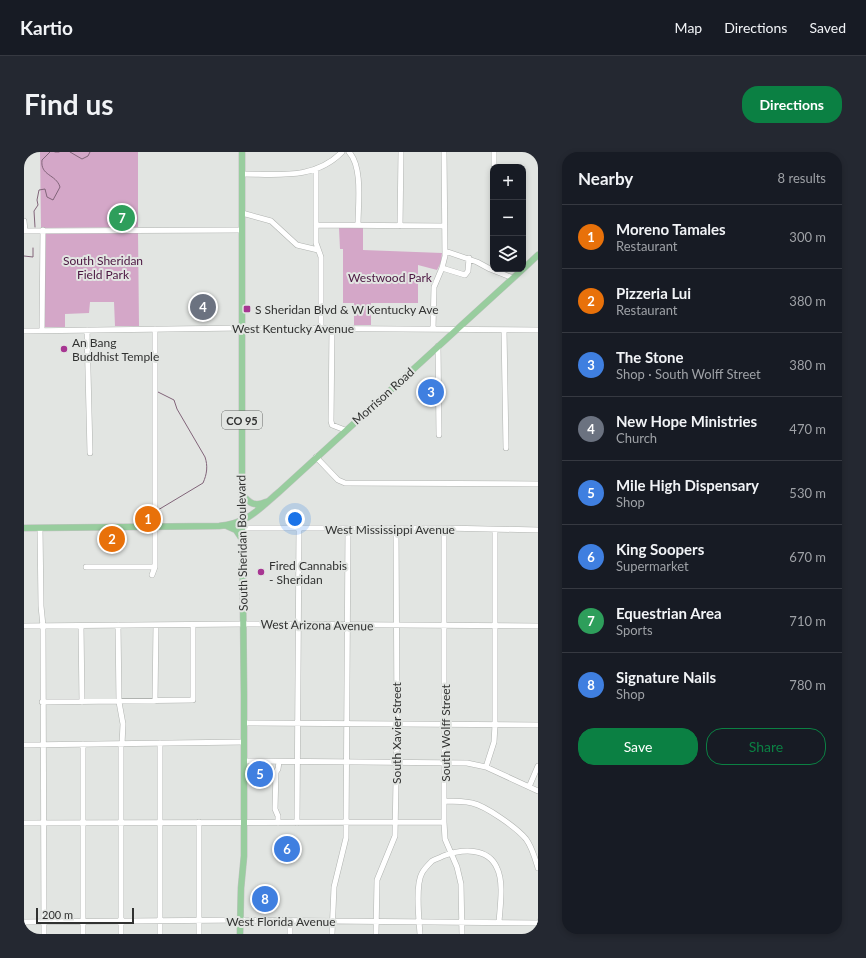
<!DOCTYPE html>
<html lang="en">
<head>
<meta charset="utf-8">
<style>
	:root { --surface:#171b24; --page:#242831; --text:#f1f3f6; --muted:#9ea1a6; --line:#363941; --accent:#0b8043 }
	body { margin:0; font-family:Lato,sans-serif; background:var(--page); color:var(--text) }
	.controls { position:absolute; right:12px; top:12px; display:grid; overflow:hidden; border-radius:8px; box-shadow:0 2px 6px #0003 }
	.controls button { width:36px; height:36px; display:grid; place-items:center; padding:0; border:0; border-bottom:1px solid var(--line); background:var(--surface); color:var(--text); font:20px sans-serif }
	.scale { position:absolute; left:12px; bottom:10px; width:98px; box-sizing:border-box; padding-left:4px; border:2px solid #313231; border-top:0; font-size:11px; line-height:14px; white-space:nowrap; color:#313231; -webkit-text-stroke:3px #e2e5e2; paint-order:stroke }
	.you { position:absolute; left:271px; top:367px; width:14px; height:14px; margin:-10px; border:3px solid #fff; border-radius:50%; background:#1a73e8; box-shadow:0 0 0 6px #1a73e833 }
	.badge { display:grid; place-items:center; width:26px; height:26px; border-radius:50%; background:var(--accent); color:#fff; font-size:13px; font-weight:700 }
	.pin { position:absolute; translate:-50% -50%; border:2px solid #fff; box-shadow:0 1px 4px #0006 }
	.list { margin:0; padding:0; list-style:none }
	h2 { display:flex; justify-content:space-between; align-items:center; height:52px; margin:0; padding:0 16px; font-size:17px }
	h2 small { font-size:13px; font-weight:400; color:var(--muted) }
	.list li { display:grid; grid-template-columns:26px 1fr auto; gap:12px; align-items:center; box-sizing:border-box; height:64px; padding:0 16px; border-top:1px solid var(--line) }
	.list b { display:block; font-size:15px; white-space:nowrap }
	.list p { margin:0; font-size:13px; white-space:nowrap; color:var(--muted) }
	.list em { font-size:13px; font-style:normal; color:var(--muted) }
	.actions { display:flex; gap:8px; padding:12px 16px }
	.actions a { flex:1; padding:9px 0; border:1px solid var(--accent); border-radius:16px; text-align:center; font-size:14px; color:var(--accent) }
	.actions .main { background:var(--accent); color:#fff }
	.icon { flex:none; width:22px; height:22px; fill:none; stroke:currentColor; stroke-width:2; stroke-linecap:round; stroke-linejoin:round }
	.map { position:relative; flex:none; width:514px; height:782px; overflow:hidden; border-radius:16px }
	header { display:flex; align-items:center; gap:24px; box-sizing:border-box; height:56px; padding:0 20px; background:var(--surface); border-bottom:1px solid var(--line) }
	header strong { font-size:19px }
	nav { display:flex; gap:22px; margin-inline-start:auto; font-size:14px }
	.intro { display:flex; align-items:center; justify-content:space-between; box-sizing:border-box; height:96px; padding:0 24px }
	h1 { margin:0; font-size:28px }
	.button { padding:10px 18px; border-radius:16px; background:var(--accent); color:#fff; font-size:14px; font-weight:700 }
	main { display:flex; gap:24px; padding:0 24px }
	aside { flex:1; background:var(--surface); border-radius:16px; box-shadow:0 2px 6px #0003 }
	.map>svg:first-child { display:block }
</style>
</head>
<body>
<header>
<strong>Kartio</strong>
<nav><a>Map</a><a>Directions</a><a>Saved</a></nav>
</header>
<div class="intro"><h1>Find us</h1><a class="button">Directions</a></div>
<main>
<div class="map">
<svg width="514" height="782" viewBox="0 0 514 782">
	<rect width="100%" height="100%" fill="#e2e5e2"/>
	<path fill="#d4a7c8" d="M16,0H114V75L17,76Z
		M315,76H339V98L418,101L417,110L413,118L394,113V151H347V173H330V151H319V97H316Z
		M21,80H114L115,174H91L90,150H66L65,161L41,162V175H20Z"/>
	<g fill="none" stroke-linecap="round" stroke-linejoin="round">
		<path stroke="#816479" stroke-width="1" d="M31,0H35
			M46,0L58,7L64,4L66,0
			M11,75L10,59L14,53L13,48L15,38L21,37L23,45L29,48L36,35C32,22 16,24 18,8L26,0
			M0,104L9,105V96
			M134,358L179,331C183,322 184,314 181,305L153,257L150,248L134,240
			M120,366L126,363"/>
		<g stroke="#b0b3b0" stroke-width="6">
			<path id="minor" d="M325,0C339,15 334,52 334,73
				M470,0V15
				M292,18V91L297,105V176
				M218,22C254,22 291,28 318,0
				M218,61L247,69L273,93L294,98
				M0,69L1,79
				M292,73L421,74
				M376,74L377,0
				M0,79L218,78
				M421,99L453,110L466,117L489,126
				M418,116L441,123L444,119L445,106
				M308,176L307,269L308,273L321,278
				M409,177L410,135L418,116L421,104L420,0
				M18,178L19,78
				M63,178L66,301
				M480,178L482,296
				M0,179L217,176L514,178
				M414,194L415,283
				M292,305L314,328L321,331L514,332
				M16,376L17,454L19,474L20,782
				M218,376H420L514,378
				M420,376V670L421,687L433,715L437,732L438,782
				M62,415H131
				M128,423L131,415V177
				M94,473L95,550L99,572L98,592
				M0,474L219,472L514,474
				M57,474L58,550
				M131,549L132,473
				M18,550L169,548V473
				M220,571L514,573
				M136,591V782
				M97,592V782
				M0,593L220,590
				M220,609L443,611L462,615L514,639
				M462,615L470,590L471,573V378
				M505,635L514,614
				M421,649C430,649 439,649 448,651C462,654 493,676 502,687C508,695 511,706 514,716
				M0,671L420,670
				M254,671V664L251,657L252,620L254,617L255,610
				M273,671L275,376
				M0,770L216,768L514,771
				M59,782V592
				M175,782V670
				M266,782V769
				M308,782L310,735L322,686L324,376
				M352,782L353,728L371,684L373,573L372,376
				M396,782C395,768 391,733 398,721C400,717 405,712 408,709C411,707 416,706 419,704C438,697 464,695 473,716C480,730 476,755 475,770"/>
		</g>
		<g stroke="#c1c2c1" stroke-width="7">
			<path id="major" d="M499,117L514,103
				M218,342C225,351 230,355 242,350
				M203,374L212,378L218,387
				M0,376L195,374C223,372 235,357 255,340L499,117
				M216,782L217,736L220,704V542L218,355V0"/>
		</g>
		<use href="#minor" stroke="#fff" stroke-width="5"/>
		<use href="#major" stroke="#98cd9e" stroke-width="6"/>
	</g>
	<g fill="#a73692" stroke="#e2e5e2" stroke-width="1.5">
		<rect x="219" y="153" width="8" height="8" rx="2"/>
		<circle cx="40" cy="197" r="4"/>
		<circle cx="237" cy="420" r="4"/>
	</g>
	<g text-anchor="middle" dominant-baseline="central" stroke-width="4" stroke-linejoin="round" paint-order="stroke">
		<rect fill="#e2e5e2" stroke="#666866" stroke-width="1" x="198" y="259" width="40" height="18" rx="3"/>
		<g font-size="11" font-weight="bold" fill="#313231">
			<text x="218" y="268">CO 95</text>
		</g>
		<g font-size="12" fill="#4b1641" stroke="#e2e5e2">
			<text x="79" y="108">South Sheridan<tspan x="79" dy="14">Field Park</tspan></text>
			<text x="366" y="125">Westwood Park</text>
		</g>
		<g font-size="12" fill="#313231" stroke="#e2e5e2" text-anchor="start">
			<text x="231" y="157">S Sheridan Blvd &amp; W Kentucky Ave</text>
			<text x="48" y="190">An Bang<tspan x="48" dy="14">Buddhist Temple</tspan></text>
			<text x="245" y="413">Fired Cannabis<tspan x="245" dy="14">- Sheridan</tspan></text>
		</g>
		<g font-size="12" fill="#313231" stroke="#e2e5e2">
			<text x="269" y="176">West Kentucky Avenue</text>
			<text transform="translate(359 244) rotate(-42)">Morrison Road</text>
			<text x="366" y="377">West Mississippi Avenue</text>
			<text transform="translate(218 391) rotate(-91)">South Sheridan Boulevard</text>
			<text transform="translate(293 473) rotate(1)">West Arizona Avenue</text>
			<text transform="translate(372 581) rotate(-90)">South Xavier Street</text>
			<text transform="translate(421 581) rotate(-90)">South Wolff Street</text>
			<text x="257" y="769">West Florida Avenue</text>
		</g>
	</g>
</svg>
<div class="controls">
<button>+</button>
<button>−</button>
<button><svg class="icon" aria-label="layers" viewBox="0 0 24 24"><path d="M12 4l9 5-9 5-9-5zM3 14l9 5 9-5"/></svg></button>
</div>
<div class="scale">200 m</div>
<div class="you"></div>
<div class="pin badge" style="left:124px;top:367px;background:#e8710a">1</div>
<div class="pin badge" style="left:88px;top:387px;background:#e8710a">2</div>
<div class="pin badge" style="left:407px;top:240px;background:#3f7fe0">3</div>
<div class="pin badge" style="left:179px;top:155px;background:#6b7280">4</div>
<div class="pin badge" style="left:236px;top:622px;background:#3f7fe0">5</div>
<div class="pin badge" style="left:263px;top:697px;background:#3f7fe0">6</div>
<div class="pin badge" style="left:98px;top:66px;background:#2e9e5b">7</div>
<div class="pin badge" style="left:241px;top:747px;background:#3f7fe0">8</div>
</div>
<aside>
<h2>Nearby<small>8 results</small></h2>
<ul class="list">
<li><span class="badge" style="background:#e8710a">1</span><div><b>Moreno Tamales</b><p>Restaurant</p></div><em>300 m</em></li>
<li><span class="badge" style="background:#e8710a">2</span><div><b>Pizzeria Lui</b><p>Restaurant</p></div><em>380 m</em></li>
<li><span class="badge" style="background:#3f7fe0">3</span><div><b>The Stone</b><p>Shop · South Wolff Street</p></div><em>380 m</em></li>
<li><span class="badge" style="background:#6b7280">4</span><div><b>New Hope Ministries</b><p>Church</p></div><em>470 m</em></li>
<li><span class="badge" style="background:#3f7fe0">5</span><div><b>Mile High Dispensary</b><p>Shop</p></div><em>530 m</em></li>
<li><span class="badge" style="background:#3f7fe0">6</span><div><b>King Soopers</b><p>Supermarket</p></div><em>670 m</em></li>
<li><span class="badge" style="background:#2e9e5b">7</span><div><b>Equestrian Area</b><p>Sports</p></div><em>710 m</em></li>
<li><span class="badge" style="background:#3f7fe0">8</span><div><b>Signature Nails</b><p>Shop</p></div><em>780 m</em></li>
</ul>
<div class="actions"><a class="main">Save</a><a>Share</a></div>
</aside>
</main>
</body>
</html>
